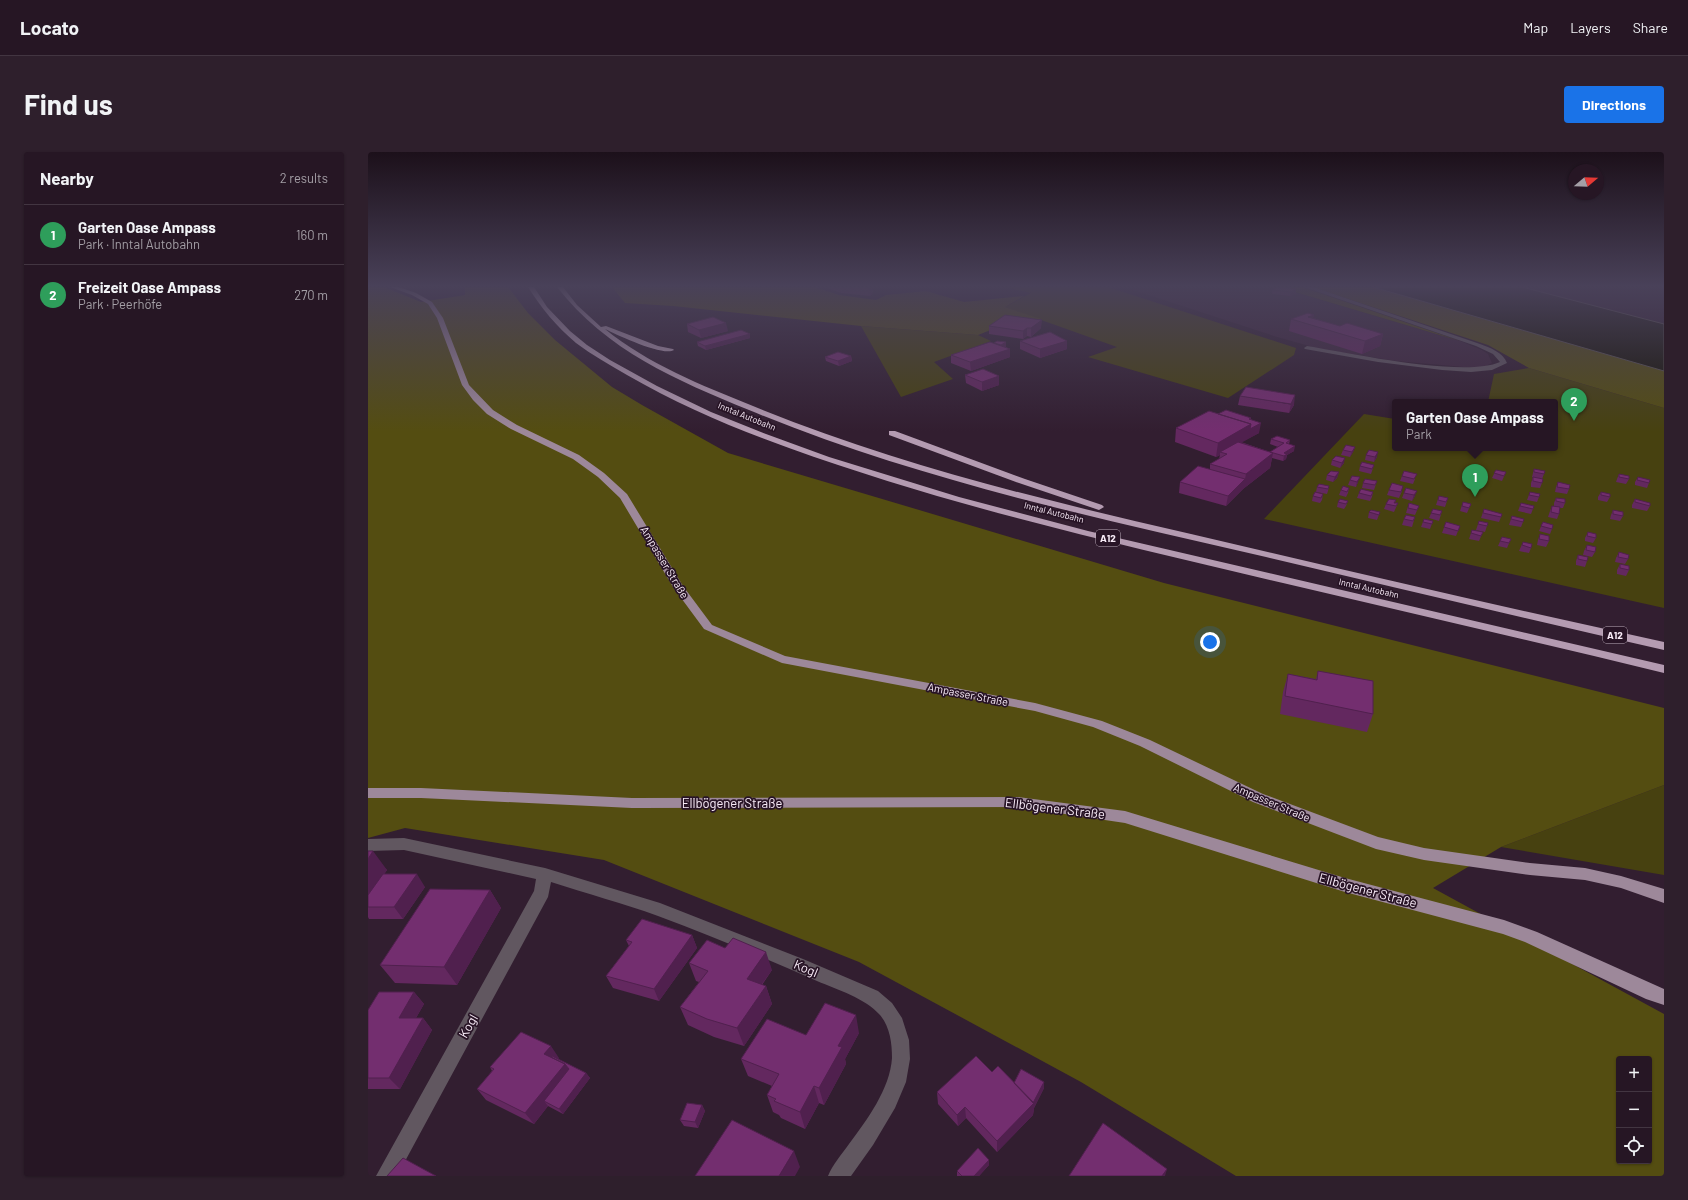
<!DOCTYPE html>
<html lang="en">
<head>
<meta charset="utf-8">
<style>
	:root { --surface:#261624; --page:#2e1f2c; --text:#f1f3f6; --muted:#a49fa6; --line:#423541; --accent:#1a73e8 }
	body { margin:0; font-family:Barlow,sans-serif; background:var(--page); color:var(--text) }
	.controls { position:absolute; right:12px; bottom:12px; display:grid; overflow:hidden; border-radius:4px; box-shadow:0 1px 3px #0004 }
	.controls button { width:36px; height:36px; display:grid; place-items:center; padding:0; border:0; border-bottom:1px solid var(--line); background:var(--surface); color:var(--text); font:20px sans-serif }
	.compass { position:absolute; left:1200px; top:12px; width:36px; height:36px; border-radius:50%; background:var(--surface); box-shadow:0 1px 3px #0004; rotate:71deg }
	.you { position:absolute; left:842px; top:490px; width:14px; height:14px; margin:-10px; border:3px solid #fff; border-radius:50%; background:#1a73e8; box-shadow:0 0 0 6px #1a73e833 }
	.badge { display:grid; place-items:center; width:26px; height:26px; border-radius:50%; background:var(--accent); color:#fff; font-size:13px; font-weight:700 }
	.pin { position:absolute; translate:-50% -33px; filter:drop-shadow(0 1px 2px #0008) }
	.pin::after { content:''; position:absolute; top:21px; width:14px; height:12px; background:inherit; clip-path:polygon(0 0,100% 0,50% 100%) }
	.popup { position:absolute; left:1024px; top:247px; width:166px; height:52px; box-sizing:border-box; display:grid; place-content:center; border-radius:4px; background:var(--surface); filter:drop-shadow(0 1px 3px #0005); font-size:13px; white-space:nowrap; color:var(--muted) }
	.popup b { font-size:15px; color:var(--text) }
	.popup::after { content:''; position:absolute; left:50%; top:100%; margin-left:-8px; border:8px solid transparent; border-top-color:var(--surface) }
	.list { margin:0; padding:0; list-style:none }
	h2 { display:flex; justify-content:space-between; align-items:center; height:52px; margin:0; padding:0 16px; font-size:17px }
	h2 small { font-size:13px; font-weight:400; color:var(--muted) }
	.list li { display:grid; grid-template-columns:26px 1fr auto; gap:12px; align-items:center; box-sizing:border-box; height:60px; padding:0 16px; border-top:1px solid var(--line) }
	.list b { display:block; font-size:15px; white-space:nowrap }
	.list p { margin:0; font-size:13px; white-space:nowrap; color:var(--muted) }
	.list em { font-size:13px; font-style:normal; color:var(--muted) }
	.icon { flex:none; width:22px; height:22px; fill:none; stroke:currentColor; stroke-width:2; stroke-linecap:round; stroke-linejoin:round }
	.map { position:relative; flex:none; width:1296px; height:1024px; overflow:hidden; border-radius:4px }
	header { display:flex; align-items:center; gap:24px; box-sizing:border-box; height:56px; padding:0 20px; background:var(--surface); border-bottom:1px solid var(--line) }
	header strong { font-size:19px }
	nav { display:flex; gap:22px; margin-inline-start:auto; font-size:14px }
	.intro { display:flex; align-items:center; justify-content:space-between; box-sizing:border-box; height:96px; padding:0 24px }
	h1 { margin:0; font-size:28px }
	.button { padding:10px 18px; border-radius:4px; background:var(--accent); color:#fff; font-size:14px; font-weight:700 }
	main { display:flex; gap:24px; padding:0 24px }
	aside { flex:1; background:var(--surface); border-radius:4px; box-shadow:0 1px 3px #0004 }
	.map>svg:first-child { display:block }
</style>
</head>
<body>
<header>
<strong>Locato</strong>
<nav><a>Map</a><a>Layers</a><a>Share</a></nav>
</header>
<div class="intro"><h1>Find us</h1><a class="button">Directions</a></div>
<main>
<aside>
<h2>Nearby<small>2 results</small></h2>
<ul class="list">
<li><span class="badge" style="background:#2e9e5b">1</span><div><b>Garten Oase Ampass</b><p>Park · Inntal Autobahn</p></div><em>160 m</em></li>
<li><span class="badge" style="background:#2e9e5b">2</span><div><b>Freizeit Oase Ampass</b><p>Park · Peerhöfe</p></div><em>270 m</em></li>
</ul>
</aside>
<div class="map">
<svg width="1296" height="1024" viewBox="0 0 1296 1024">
	<rect width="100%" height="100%" fill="#321e30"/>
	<path fill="#3e253c" d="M756,135H909L1092,189L1114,198L1120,202L1124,211L1116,215H1095L1028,209L952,197L909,185Z"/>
	<path fill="#474110" d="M637,135H740L928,196L926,203L860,246L720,205L749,195L637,155L663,141Z
		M493,174L610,183L623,189L566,210L585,227L533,245Z
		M1161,216L1296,256V456L896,367L996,262L1027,267V296H1187V250H1120L1126,222Z
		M1296,633V723L1133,695Z"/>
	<path fill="#544d11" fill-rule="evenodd" d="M0,135H16L53,150L97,143V135H140L160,161L187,188L244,235L274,253L360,301L796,431L1296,556V633L1133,695L1065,736L1296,862V1024H868L713,930L491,810L236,708L37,676L0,686ZM1251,907H1281V1009H1251Z
		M244,135H446L471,143L508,148L518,143L558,139L596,150L656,144L637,155L673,167L635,173L610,183L493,174L305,154L257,151Z
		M910,135H934L1092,189Z
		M944,135H1005L1296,219V256L1161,216L1120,193Z"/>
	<path fill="#161407" stroke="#5a554f" d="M1005,135H1154L1296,172V219Z"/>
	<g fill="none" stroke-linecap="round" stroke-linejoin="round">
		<path fill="#615760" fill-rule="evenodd" d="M936,135H945L1112,192C1122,196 1135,200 1139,211L1124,218L1103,220L1074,218L1010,210L937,197L936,196L939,194C982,201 1096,226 1132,210L1125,202L1108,194Z
			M36,686L177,716L292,751L435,807L510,839L524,851L534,866L541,888L542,907L538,930L527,956L505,993L483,1024H460C465,1012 474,1002 481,992C499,968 522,937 524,906C524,891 522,875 512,863C497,846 470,838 449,829C397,806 343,784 290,764C255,751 219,742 183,730L180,745L29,1024H8L166,739L168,727L36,698L0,699V687Z"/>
		<path fill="#9d889a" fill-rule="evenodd" d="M22,135H31L48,141L64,150L75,166L101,233L125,258L149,273L211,303L236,321L259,342L315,434L344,473L417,504L667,551L734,569L782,588L895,642L1010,685L1056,696L1162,711L1217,716L1253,724L1296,737V751L1253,736L1217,728L1162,723L1056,708L1008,697L885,650L772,594L725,575L667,559L414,511L336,477L305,435L252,346L230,325L205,307L143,277L119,262L105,248L94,233L69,166L60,152L44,143Z
			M0,636H53L264,646L650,645L757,659L977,726L1136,768L1169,780L1296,837V853L1278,847L1157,790L1135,782L977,740L757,671L650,655L264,656L53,646H0Z"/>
		<path fill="#b49bb1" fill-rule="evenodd" d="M160,135H166L179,155L202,179L219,193L242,208L289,234L343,260L398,282L461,305L591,345L720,379L1296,513V521C1169,490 1042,461 915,431C749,392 582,354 421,296C365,276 311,253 259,223C242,213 224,203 208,191C189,175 173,156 160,135Z
			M189,135H195L209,153L233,175L238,174L290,194L305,197L306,198C296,205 249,183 237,177C280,212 333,233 385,254C526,312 675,348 823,382C981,419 1138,456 1296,490V498C1163,468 1031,436 898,405C724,365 547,327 381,258C308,228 239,199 189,135Z
			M521,279H527L657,327L734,353L736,355L731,358L728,357L651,331L521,283Z"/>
	</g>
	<path fill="#63285f" d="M456,135H504L505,141L502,144L473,141Z
		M928,137V141L922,144L904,142V138Z
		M945,166L972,174L1015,182L1012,194L994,202L921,179L923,167Z
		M319,172L360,179L333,186L320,180Z
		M621,174L673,176L663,185L659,184L655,187L621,182Z
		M382,182V186L338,198L330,194L329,190Z
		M652,189L699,197L672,206L652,197Z
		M638,190L637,195L642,197V205L603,219L583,211V203L626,191Z
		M483,204L484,209L471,214L458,209L457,205Z
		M597,223L631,224V233L614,239L598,231Z
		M872,244L926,253L921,261L870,253Z
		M850,262L883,266V268L891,281L873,290L902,300L910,295L902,292L903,287L922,288L921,292L926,299L919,303L918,307L915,309L904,306L902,316L875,337L858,354L811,341L812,330L842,317V312L851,307L852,303L848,305L807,290L808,276Z
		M987,295L985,300L982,305L973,303L975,298Z
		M998,303L1009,305L1006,310L997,308Z
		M964,308L976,311L972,316L963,313Z
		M1006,313L1003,322L991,319L992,314Z
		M1166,317L1176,322L1174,327V331L1172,336L1163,335V331L1165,325L1171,327L1164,325Z
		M1128,318L1138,320L1134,329L1124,326Z
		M971,320L969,326L965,330L958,328L959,323Z
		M1251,322L1261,327L1258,332L1248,330L1249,327Z
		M984,324L990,330L988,335L980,333L982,328Z
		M1034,324L1047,327L1045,332L1032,329Z
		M1270,325L1281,331L1279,336L1267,333V330Z
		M1009,329L1006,338L994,336L995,331Z
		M1190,330L1201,337L1199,342L1187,340L1188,335Z
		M961,334L960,339L959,342L948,340L949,335Z
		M981,336L980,341L978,345L971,343L973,338Z
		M1038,336L1047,344L1044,349L1034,346Z
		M1021,338L1034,339L1031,346L1019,343Z
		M1005,340L1004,345L1002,349L989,346L991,341Z
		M1162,340L1171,345L1169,350L1159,348Z
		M1233,340L1242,345L1239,350L1230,348V345Z
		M955,342L954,348L952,351L944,349L945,344Z
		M1071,344L1080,346L1077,355L1068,353Z
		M1188,346L1197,351L1195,356H1192L1191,362L1189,367L1180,365L1182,359L1184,354H1186V351Z
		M1267,347L1282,354L1279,359L1264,356V353Z
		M1028,348L1027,351H1030L1026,360L1016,357L1018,352Z
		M980,349L978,354L976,357L969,355L970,350Z
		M1095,350L1103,352L1099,361L1092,359Z
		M1041,351L1051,354L1047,363L1038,361Z
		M1153,351L1166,354L1163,362L1150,359Z
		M1065,357L1074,359L1071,369L1061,366Z
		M1116,357L1133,365L1131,370L1113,366Z
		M1245,358L1255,364L1252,369L1242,367L1243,363Z
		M1001,360H1012L1009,368L1000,366Z
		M1144,364L1155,370L1153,375L1141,373Z
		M1047,365L1044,375L1034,373L1036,367Z
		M1056,367L1065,369L1062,377L1053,375Z
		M1111,369L1120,371L1117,380L1108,378Z
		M1078,370L1092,374L1088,384L1074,381Z
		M1175,370L1184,377L1182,382L1171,379Z
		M1104,378L1115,380L1111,389L1101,387Z
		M1220,380L1228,386L1225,391L1217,389V386Z
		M1172,382L1181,389L1178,395L1169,393L1170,388Z
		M1134,385L1143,387L1139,396L1130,394Z
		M1155,390L1163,396L1161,401L1151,399Z
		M1219,393L1227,400L1224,405L1215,403L1216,399Z
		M1251,400L1260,407L1257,412L1247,410L1248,406Z
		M1210,403L1219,409L1217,415L1208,413V409Z
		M1252,412L1261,418L1258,424L1249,422V418Z
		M950,519L1005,562L999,580L912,562L915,540L920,522L948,527Z
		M0,699L19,718L16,722L57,735L35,767H1L0,765Z
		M122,738L133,756L89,833L27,831L12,813Z
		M324,783L329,796L291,849L245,836L238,824L261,794L258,788Z
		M321,811L404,818L394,833L398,834L404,852L376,894L346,885L320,873L312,855L331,830L328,829Z
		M46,840L56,852L48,866H55L64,878L32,937H0V858Z
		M491,881L477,907L478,912L456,953L451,951L437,977L413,966L411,963L405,960L399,943L404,934L380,924L373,907L438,883Z
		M191,906L190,907L218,921L222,926L195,962L180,954L166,972L118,948L109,937L124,919L122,915Z
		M624,920L646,931L676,930V936L666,956L665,963L629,1000L598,966L590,974L570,952L569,940Z
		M334,953L337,959L330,976L316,974L312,968Z
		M621,1008V1013L611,1024H589V1019Z"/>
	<path fill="#50204e" d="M501,135H504L505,141L502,144Z
		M928,137V141L922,144L923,140Z
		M946,163L944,173L940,165Z
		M674,168L673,176L663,185V176Z
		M358,171L360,179L333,186L331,178Z
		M659,176V184L655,187V179Z
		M382,182V186L338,198L337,194Z
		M1015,182L1012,194L994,202L997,189Z
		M699,189V197L672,206V197Z
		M638,190V195L629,200V196Z
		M642,197V205L603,219L602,210Z
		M483,204L484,209L471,214L470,209Z
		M631,224V233L614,239V230Z
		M927,243L926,253L921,261L923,252Z
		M883,266L882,273L893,271L891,281L855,301L852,300V303L848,305L850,291Z
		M927,294L926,299L919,303L918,307L915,309L916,304V301Z
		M987,295L985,300L982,305L984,300Z
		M1010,300L1009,305L1006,310L1007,305Z
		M905,301L902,316L875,337L858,354L860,344L877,327L878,322Z
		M977,306L976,311L972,316L974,311Z
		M971,320L969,326L965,330L967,325Z
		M992,325L988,335L989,330Z
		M1049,339L1047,344L1044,349L1046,343Z
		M5,699L19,718L0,747V707Z
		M49,722L57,735L35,767L26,755Z
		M122,738L133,756L89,833L76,815Z
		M324,783L329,796L291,849L286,837Z
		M398,800L404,818L385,844L379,827Z
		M398,834L404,852L376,894L369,876Z
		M46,840L56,852L41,878L31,866Z
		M488,863L491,881L477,907L478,912L456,953L451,936L470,894Z
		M55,866L64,878L32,937L21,926Z
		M183,894L191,906L187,911L176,902Z
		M197,912L205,923L176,949L180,954L166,972L157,961Z
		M218,921L222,926L195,962L191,957Z
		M676,930V936L666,956L665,963L629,1000V989Z
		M446,934L451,951L437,977L432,960Z
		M334,953L337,959L330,976L327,970Z
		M597,955L598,966L590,974L589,963Z
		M426,999L432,1015L427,1024H411Z
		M621,1008V1013L611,1024H606Z
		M799,1017L797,1024H794Z"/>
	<path fill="#732e6f" stroke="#50204e" d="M911,135H919L928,137L923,140L904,138Z
		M940,161L946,163L940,165L972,174L979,171L1015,182L997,189L923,167Z
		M637,163L674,168L663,176H659L655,179L621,174Z
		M345,165L358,171L331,178L319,172Z
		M373,178L382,182L337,194L329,190Z
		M682,180L699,189L672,197L652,189Z
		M629,189L638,190L633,193L626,191Z
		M622,190L642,197L602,210L583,203Z
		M470,200L483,204L470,209L457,205Z
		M615,217L631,224L614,230L597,223Z
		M878,235L927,243L923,252L872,244Z
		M858,258L883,266L881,267L893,271L882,277L883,272L850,262Z
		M841,259L883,272L850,291L808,276Z
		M909,284L922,288L918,291L927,294L916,301L919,302L916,304L902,300L916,291L903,287Z
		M870,290L905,301L878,322L842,312L859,302L852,300Z
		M978,293L987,295L984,300L975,298Z
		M1001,298L1010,300L1007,305L998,303Z
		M968,304L977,306L974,311L964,308Z
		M994,310L1006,313L1004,317L992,314Z
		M830,314L877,327L860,344L812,330Z
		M1166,317L1177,319L1176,322L1166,320Z
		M1128,318L1138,320L1136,324L1126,321Z
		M963,319L971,320L967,325L959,323Z
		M1036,319L1049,322L1046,327L1034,324Z
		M1251,322L1261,324V327L1251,325Z
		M984,324L992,325L989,330L982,328Z
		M1165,325L1175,327L1174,331L1165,329Z
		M1270,325L1282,328L1281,331L1269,328Z
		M997,327L1009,329L1007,333L995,331Z
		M1190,330L1202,333L1201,337L1189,335Z
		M1024,331L1035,334L1033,340L1021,338Z
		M951,332L961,334L960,337L949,335Z
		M975,334L981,336L979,340L973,338Z
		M1038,336L1049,339L1046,343L1036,341Z
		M993,337L1005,340L1003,344L991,341Z
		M947,340L955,342L953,346L945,344Z
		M1162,340L1172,342L1171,345L1161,343Z
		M1233,340L1242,342V345L1233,343Z
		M1071,344L1080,346L1078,350L1070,348Z
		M1188,346L1197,347V351L1188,349Z
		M972,347L980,349L978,352L970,350Z
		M1021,347L1028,348L1026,351H1030L1028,354L1018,352Z
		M1267,347L1282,351V354L1267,350Z
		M1095,350L1103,352L1101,356L1094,354Z
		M1041,351L1051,354L1049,358L1040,356Z
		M1153,351L1166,354L1165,357L1152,354Z
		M1184,354L1192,355L1191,362L1183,360Z
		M1065,357L1074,359L1072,363L1063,361Z
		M1116,357L1134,362L1133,365L1115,361Z
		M1003,358L1012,360L1011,363L1001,360Z
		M1245,358L1255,360V364L1245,362Z
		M1038,363L1047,365L1045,369L1036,367Z
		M1144,364L1156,367L1155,370L1143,367Z
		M1056,367L1065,369L1064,372L1055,370Z
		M1111,369L1120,371L1119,374L1110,372Z
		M1078,370L1092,374L1090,379L1076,375Z
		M1175,370L1185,373L1184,377L1173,374Z
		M1104,378L1115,380L1113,384L1103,381Z
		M1220,380L1228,382V386L1219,384Z
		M1172,382L1181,384V389L1171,387Z
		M1134,385L1143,387L1141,391L1132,389Z
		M1155,390L1164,392L1163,396L1154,393Z
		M1219,393L1228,395L1227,400L1218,398Z
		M1251,400L1261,403L1260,407L1250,405Z
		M1210,403L1220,405L1219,409L1210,407Z
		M1252,412L1261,414V418L1252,416Z
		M950,519L1005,529V562L917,544L920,522L949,528Z
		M0,699H5L0,707Z
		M15,722H49L26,755H0V743Z
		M62,737L122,738L76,815L12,813Z
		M274,767L324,783L286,837L238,824L264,790L258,788Z
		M365,786L398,800L379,827L398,834L369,876L339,867L312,855L340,819L321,811L339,788L357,796Z
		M11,840H46L31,866H55L21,926H0V858Z
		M457,851L488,863L470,894L474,895L451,936L446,934L432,960L406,949L408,947L399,943L411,922L373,907L399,867L438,883Z
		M153,880L183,894L176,902L197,912L157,961L109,937L126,917L122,915Z
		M184,904L218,921L191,957L176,949L201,917L197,912L183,905Z
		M608,904L624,920L630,914L666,951L629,989L597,955L589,963L569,940Z
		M653,917L676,930L665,951L646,931Z
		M319,951L334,953L327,970L312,968Z
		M364,968L426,999L411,1024H327Z
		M735,971L799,1017L794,1024H701Z
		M610,996L621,1008L606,1024H594L589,1019Z
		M35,1006L68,1024H19Z"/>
	<linearGradient id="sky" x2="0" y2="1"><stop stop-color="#1c101a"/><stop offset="0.48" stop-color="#494159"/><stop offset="1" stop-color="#494159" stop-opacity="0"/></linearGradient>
	<rect width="1296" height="279" fill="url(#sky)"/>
	<g text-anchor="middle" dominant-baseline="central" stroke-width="3.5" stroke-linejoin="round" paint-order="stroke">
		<g font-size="9" fill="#f9ecf8" stroke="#281426">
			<text transform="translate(379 264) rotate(22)">Inntal Autobahn</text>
			<text transform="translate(686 360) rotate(14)">Inntal Autobahn</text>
			<text transform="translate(1001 436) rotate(13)">Inntal Autobahn</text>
		</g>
		<g fill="#281426" stroke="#baabb9" stroke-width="1">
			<rect x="728" y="378" width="24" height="16" rx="3"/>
			<rect x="1235" y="475" width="24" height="16" rx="3"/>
		</g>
		<g font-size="10" font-weight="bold" fill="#f9ecf8">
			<text x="740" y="386">A12</text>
			<text x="1247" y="483">A12</text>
		</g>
		<g font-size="11" fill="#f9ecf8" stroke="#281426">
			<text transform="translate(297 410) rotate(59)">Ampasser Straße</text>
			<text transform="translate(600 542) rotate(11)">Ampasser Straße</text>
			<text transform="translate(904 650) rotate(23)">Ampasser Straße</text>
		</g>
		<g font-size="13" fill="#f9ecf8" stroke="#281426">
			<text x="364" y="651">Ellbögener Straße</text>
			<text transform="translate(687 656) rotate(7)">Ellbögener Straße</text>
			<text transform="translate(1000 738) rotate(15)">Ellbögener Straße</text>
			<text transform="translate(438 816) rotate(23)">Kogl</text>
			<text transform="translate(100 874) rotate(-61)">Kogl</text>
		</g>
	</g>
</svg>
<div class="controls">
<button>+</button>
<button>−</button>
<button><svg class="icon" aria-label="locate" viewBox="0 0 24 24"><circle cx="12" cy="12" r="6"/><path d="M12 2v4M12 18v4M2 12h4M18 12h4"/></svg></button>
</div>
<svg class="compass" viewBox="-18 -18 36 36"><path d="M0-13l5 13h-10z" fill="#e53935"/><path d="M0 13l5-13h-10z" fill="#a49fa6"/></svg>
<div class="you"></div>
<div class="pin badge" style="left:1107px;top:345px;background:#2e9e5b">1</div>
<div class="popup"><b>Garten Oase Ampass</b>Park</div>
<div class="pin badge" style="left:1206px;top:269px;background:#2e9e5b">2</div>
</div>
</main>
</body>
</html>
